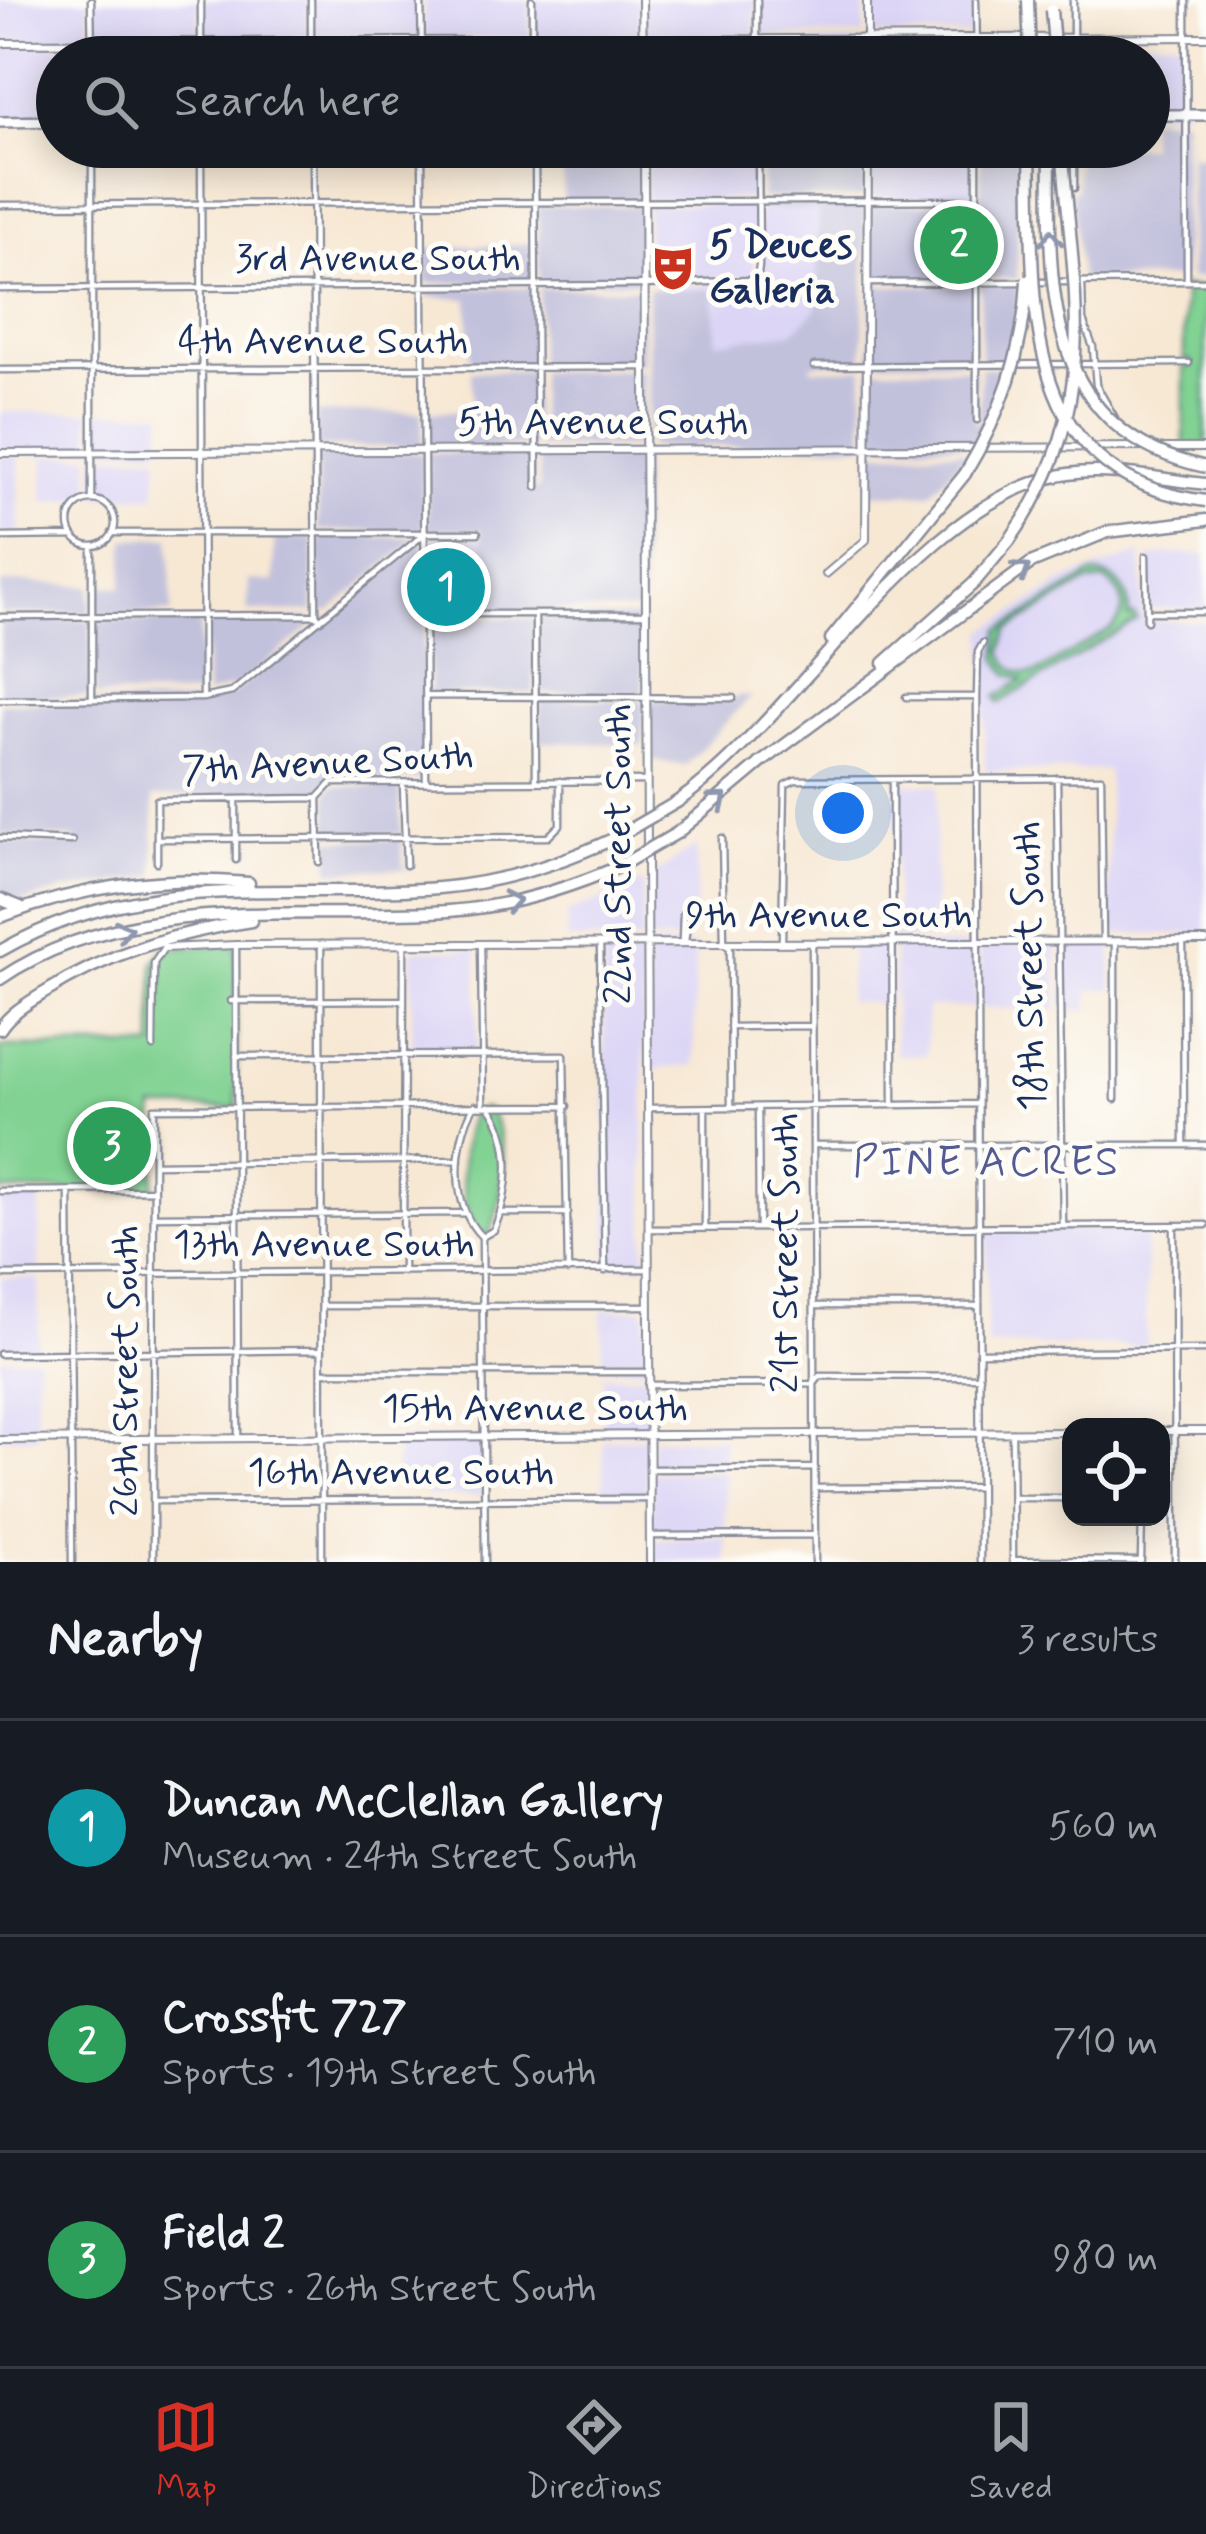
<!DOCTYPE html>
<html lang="en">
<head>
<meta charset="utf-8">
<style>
	:root { --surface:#171b24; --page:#20242c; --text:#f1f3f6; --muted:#9ea1a6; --line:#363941; --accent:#d93025 }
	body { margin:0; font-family:Mynerve,sans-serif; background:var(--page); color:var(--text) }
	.controls { position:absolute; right:36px; bottom:36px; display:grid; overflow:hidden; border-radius:24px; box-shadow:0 6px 30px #0003 }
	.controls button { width:108px; height:108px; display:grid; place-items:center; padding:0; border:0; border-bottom:3px solid var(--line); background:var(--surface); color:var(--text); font:60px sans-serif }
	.you { position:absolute; left:843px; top:813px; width:42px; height:42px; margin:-30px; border:9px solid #fff; border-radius:50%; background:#1a73e8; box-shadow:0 0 0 18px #1a73e833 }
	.badge { display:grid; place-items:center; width:78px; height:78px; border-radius:50%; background:var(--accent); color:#fff; font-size:39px; font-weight:700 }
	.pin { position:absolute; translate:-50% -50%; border:6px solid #fff; box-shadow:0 3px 12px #0006 }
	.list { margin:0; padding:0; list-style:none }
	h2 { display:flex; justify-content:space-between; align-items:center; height:156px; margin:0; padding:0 48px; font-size:51px }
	h2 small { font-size:39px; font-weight:400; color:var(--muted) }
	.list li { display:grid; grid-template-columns:78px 1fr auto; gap:36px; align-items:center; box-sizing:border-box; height:216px; padding:0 48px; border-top:3px solid var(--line) }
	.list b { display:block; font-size:45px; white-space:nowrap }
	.list p { margin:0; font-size:39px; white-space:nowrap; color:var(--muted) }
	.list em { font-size:39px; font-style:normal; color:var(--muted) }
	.icon { flex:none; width:66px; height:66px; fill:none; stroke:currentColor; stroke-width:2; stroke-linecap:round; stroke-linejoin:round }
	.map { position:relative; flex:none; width:1206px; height:1562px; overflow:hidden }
	.search { position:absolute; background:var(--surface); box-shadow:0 6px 30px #0003; left:36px; right:36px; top:36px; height:132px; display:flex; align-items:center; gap:30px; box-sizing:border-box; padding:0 42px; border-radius:66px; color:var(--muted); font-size:45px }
	.sheet { height:804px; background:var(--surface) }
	nav { display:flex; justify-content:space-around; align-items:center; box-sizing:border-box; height:168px; border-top:3px solid var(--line); background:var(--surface); font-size:33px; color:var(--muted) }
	nav a { display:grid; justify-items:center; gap:6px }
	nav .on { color:var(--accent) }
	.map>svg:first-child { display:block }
</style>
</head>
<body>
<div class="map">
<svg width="1206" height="1562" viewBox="0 0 1206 1562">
	<rect width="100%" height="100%" fill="#fdfcf7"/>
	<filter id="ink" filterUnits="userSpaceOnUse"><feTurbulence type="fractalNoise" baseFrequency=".00833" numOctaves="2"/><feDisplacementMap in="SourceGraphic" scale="24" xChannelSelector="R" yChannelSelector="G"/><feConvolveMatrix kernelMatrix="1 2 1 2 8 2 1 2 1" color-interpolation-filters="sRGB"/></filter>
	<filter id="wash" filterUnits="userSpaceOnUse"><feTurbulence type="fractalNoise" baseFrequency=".004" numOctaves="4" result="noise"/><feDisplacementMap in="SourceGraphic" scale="48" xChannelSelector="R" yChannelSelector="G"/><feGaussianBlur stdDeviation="2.7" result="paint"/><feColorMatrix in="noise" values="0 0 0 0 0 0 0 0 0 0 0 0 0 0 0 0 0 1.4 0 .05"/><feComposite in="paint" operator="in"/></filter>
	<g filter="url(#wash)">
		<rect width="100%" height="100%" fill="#f7e8d4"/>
		<path fill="#dcd5f6" d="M0,0H88L89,40H0Z
			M94,0H198V39H94Z
			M203,0H308V38L204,39Z
			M314,0H419V38H314Z
			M424,0H529V37L424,38Z
			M535,0H639V37H534Z
			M645,0H755L754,36H645Z
			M760,0H864V35L759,36Z
			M869,0H974V35H870Z
			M1076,40H1183L1184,112H1149V57H1076Z
			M974,41V57H870V42Z
			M754,42V57H646L645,43Z
			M759,42H864V57H759Z
			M535,43H639L640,57H535Z
			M0,46H89V57H57V118H0Z
			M647,147H755V198L647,199Z
			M871,147H974V197H871Z
			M755,204L753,276L648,281L647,206Z
			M761,204L762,208L819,211L816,310L792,332L717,343L713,290L650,288L758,281Z
			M0,412H89L90,449L0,450Z
			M95,412H163L160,449H95Z
			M90,455L89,497L43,503L45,458L23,456Z
			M95,455H159L155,496L95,497Z
			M0,456H19V534H0Z
			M433,537L482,538V569L434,606Z
			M1141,553L1143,621H1206V933L1110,934L1108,770L985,771L984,631L1069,578Z
			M1167,554H1206V608L1150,609L1149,558Z
			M895,783L938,785L932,939H896Z
			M697,845L696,905L684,918V940H649V878Z
			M643,882V940H566L567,913Z
			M1112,944V989L1089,990V1011L1063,1010V945Z
			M975,945V1008L927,1007V1055H895L894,946Z
			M981,945H1057V1010L981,1008Z
			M643,946L645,1266L608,1267L603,947Z
			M649,946H695L694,1066L651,1069L650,1105Z
			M851,946H889L890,1004L848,1002Z
			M412,950H477V1048H412Z
			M40,1195L39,1272H0V1196Z
			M987,1230H1146V1346H987Z
			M0,1278H39L38,1351H0Z
			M602,1309H645L646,1368H603Z
			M38,1357L37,1437H0V1358Z
			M603,1375H646V1432H603Z
			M646,1438V1496H603V1439Z
			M652,1438H724V1465H652Z
			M481,1439L482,1496L427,1497L426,1480L396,1476L397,1440Z
			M652,1472H725L726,1532H652Z
			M726,1538L727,1562H652V1539Z"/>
		<path fill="#c2c1dc" d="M1149,118H1184V278L1081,279L1072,191H1077V147H1149Z
			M1189,118L1191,156H1206V278H1190Z
			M563,147H642L641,199L563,200Z
			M811,147H865V197L762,198V163H810Z
			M981,147H1018L1017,279H980Z
			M865,203L863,362L811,364L812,369L863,368L864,445L649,447L648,288L713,290L717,342L792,332L816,310L819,211L761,208V204Z
			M975,203V279L870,280L871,205Z
			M538,206H641L642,282H539Z
			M533,243V282L427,283L426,249Z
			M975,285V361L869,362L870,286Z
			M1017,285L1016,320L1007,361H981L980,285Z
			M533,288L534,364L471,365L468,299L427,297V289Z
			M539,288H642L643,364H539Z
			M1006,367L975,445H870L869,368H975L974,422L979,423L981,368Z
			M643,370V447H539V371Z
			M471,371H534V447H428V412L472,410Z
			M422,412V447H318L317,413Z
			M968,451L931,493L869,494L870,452Z
			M422,453L423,530L318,531V454Z
			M428,453H534V489L539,490V453H643V611H466L430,624L429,537H432L431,606L435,608L485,568L481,530H428Z
			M170,537L172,613H96L95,586L122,587L126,539Z
			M274,537L313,539V612H247L249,580L274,582Z
			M319,537H417L330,611L319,612Z
			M423,540L424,779L332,780L320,792L153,797L155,876L61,891L17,903L1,896L0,842L74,844L75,838L0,835V703L202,702L232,695L316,630L319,618L332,617Z
			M18,582L90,586V613L0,614V584Z
			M466,617L533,618V693H430V631Z
			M643,617V693H539L538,618Z
			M313,618L312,626L240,684L206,695V621Z
			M0,620H90V696L0,697Z
			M96,620L200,621V695L95,696Z
			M735,696H751L685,766L652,760L649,701H735Z
			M541,699L643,700V745L539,742Z
			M333,786L400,787L401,834H329L328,791Z
			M329,840H401L403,867L408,868L407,840H413V869L330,871Z"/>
		<path fill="#81d293" stroke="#4e8078" stroke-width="3" fill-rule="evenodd" d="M1184,287H1206V445H1184V366H1191L1192,361L1184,360Z
			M1092,574C1118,574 1132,592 1128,617L1134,615L1137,620L999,703L996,697L1023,680L1008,674L997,658L1000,630ZM1104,580C1125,591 1129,611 1112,628L1036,673C1019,676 1007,668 1002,651L1008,630L1087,582Z
			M236,945L237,1108H154V1190L0,1191V1047H153L154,963L164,948Z
			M482,1108L490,1111C510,1148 505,1195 490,1232L481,1235C455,1207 460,1149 471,1115Z"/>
	</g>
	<g filter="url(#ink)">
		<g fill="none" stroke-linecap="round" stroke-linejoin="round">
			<g stroke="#898c99" stroke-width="9">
				<path id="minor" d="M91,0L92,57
					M201,0V57
					M311,0V57
					M421,0L422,57
					M532,0V57
					M976,0L977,57
					M1073,0V57
					M1186,0L1187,281
					M757,57V0
					M92,147V500
					M201,147L203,698
					M313,147L316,615L321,620
					M422,147L426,781
					M535,147L537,487
					M977,147V420
					M1074,147V188
					M0,205L977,200
					M1038,282L1206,281
					M1082,282L1083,320L1093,347L1096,385L1115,418
					M870,283L1026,282
					M0,289L645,285L750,280L758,274L759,266L758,147
					M814,366L1189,363
					M0,370L646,367
					M69 523a23 23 0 1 1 46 0a23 23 0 1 1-46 0Z
					M112,533H478
					M0,537L72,536
					M92,546V697
					M1146,556L1147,621
					M1147,612H1206
					M535,615L536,781
					M0,617L316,615
					M427,629L466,614H646
					M427,696L733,698
					M906,697H977
					M0,700L203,698L232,692L423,535
					M1057,778L1063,1225
					M892,780L893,1104
					M403,784L406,865
					M318,798L319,862
					M0,838L72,841
					M722,838L724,943L730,948L731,1108
					M157,839L548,837L560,825V781
					M236,860V801
					M157,862V800L318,798L332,783L646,781
					M782,940L785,785L795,780L1101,778L1103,941
					M682,941L683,913L696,905L724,904
					M685,941L689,912
					M1115,941V1099
					M1183,941L1184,1145
					M600,943L605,1271
					M321,944L322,1562
					M481,944L483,1105
					M812,944L815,1562
					M236,945L238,1437
					M231,1001L404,1000
					M730,1027L812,1026
					M153,1047L154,963L164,948
					M236,1056L564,1055L568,1271
					M475,1105C453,1141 450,1207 482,1237L485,1562
					M648,1108L978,1104
					M705,1108V1228
					M758,1108L759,1227
					M816,1145H1206
					M154,1164L459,1160
					M0,1191L154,1190
					M69,1191L72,1562
					M501,1213H568
					M154,1216L465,1213
					M1174,1225L1175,1562
					M648,1229L1206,1225
					M482,1237L494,1230C510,1191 515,1142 489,1106
					M403,1272L404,944
					M0,1275L648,1269
					M323,1306H647
					M816,1306H979
					M980,1352L1206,1350
					M0,1354L322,1350
					M324,1372H648
					M648,1385L814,1384L820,1376L980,1377
					M1012,1432L1013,1562
					M652,1469L815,1468
					M816,1488L978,1487
					M1013,1498H1071
					M153,1501L649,1499
					M653,1536L815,1535
					M1141,1559L1142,1517
					M1015,1560L1141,1561
					M153,1562L154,1108L567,1106
					M980,1562L977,697L978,652L983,643"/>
			</g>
			<g stroke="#898c99" stroke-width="10">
				<path id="tertiary" d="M642,0L643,57
					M867,0V57
					M0,43L1206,37
					M644,147L650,1562
					M1162,448H1206
					M0,453L1148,447
					M826,574L866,540L868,147
					M164,948L236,945L1206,941
					M1161,1431H1206
					M0,1440L1071,1432"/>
			</g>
			<g stroke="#898c99" stroke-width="14">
				<path id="primary" d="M1149,115H1206
					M0,122L57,121"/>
			</g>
			<g stroke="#898c99" stroke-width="15">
				<path id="motorway" d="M831,639L965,474
					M884,663L974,583L1009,541
					M759,764L1031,563L1107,532L1206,520
					M677,802C797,719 921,495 1068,474C1113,467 1161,480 1206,484
					M677,833L762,762
					M0,899L20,907
					M0,917C82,886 162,875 249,883
					M0,951C147,867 282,900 439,888C502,883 559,864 615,838
					M0,979C131,890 302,921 449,911C509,907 564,890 618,867
					M0,1029C10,1013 28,1003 44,993C109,952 176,933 251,921"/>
			</g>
			<use href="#minor" stroke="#fff" stroke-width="4.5"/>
			<use href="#tertiary" stroke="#fff" stroke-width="6"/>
			<use href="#primary" stroke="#fff" stroke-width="9"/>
			<use href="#motorway" stroke="#fff" stroke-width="10"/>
			<g stroke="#898c99" stroke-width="15" stroke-linecap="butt">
				<path id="motorway-bridge" d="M1028,0L1030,57
					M1051,10L1055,57
					M1050,147C1049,283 1040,431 1206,467
					M1030,152C1034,298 1015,477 1206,501
					M965,474C1001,414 1024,352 1027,281
					M1009,541C1103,409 1074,297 1062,147
					M615,838L677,802
					M618,867L677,833"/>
			</g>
			<use href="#motorway-bridge" stroke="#fff" stroke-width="10"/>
		</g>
		<defs><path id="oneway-chevron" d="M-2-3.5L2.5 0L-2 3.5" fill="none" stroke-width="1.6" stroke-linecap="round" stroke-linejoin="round" transform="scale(3)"/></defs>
		<g stroke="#8d97ae">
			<use href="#oneway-chevron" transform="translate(1051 238) rotate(-91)"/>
			<use href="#oneway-chevron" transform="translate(1022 570) rotate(-32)"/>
			<use href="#oneway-chevron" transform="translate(719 800) rotate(-40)"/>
			<use href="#oneway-chevron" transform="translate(512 901) rotate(-11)"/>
			<use href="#oneway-chevron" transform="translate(124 930) rotate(-14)"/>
		</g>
	</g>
	<defs>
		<g id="theatre-bare" transform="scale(3.6)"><path d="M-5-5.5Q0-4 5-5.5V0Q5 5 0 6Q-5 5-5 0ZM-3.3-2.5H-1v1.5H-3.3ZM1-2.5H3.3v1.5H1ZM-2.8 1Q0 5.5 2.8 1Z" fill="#c8321e" stroke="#fdfcf7" stroke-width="2.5" paint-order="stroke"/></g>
	</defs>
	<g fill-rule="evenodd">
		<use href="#theatre-bare" x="673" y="268"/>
	</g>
	<g text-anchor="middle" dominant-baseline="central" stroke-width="10" stroke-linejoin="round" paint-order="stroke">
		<g font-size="39" font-weight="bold" fill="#1b2f5e" stroke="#fdfcf7" text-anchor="start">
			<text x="709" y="246">5 Deuces<tspan x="709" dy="45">Galleria</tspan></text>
		</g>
		<g font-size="39" fill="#1b2f5e" stroke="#fdfcf7">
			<text x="378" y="259">3rd Avenue South</text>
			<text x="323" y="342">4th Avenue South</text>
			<text x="603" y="423">5th Avenue South</text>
			<text transform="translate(328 764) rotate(-3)">7th Avenue South</text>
			<text transform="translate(619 854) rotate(-90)">22nd Street South</text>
			<text x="829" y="916">9th Avenue South</text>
			<text transform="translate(1031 966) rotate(-91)">18th Street South</text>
			<text x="324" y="1245">13th Avenue South</text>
			<text transform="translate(786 1253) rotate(-90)">21st Street South</text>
			<text transform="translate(126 1371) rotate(-90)">26th Street South</text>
			<text x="535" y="1409">15th Avenue South</text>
			<text x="401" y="1473">16th Avenue South</text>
		</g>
		<g font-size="42" letter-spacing="3" fill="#545b93" stroke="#fdfcf7">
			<text x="987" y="1163">PINE ACRES</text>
		</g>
	</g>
</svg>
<div class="controls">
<button><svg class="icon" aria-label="locate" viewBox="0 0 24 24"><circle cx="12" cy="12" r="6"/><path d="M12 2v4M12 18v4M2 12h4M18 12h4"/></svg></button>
</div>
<div class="you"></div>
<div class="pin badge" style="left:446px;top:587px;background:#0f9aa8">1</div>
<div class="pin badge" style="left:959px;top:245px;background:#2e9e5b">2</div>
<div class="pin badge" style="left:112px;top:1146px;background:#2e9e5b">3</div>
<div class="search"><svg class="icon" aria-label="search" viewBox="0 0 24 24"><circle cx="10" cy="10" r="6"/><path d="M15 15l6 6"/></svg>Search here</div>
</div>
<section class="sheet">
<h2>Nearby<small>3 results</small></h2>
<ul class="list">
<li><span class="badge" style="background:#0f9aa8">1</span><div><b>Duncan McClellan Gallery</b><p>Museum · 24th Street South</p></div><em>560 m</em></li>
<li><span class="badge" style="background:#2e9e5b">2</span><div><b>Crossfit 727</b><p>Sports · 19th Street South</p></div><em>710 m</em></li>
<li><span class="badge" style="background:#2e9e5b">3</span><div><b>Field 2</b><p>Sports · 26th Street South</p></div><em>980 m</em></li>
</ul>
</section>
<nav>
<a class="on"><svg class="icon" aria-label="map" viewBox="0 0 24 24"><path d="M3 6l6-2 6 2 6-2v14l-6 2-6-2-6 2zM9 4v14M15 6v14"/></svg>Map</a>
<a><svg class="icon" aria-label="directions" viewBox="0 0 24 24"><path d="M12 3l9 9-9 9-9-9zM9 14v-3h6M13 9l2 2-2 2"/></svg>Directions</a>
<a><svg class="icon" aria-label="saved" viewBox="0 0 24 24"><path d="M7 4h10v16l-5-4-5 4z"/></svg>Saved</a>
</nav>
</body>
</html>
